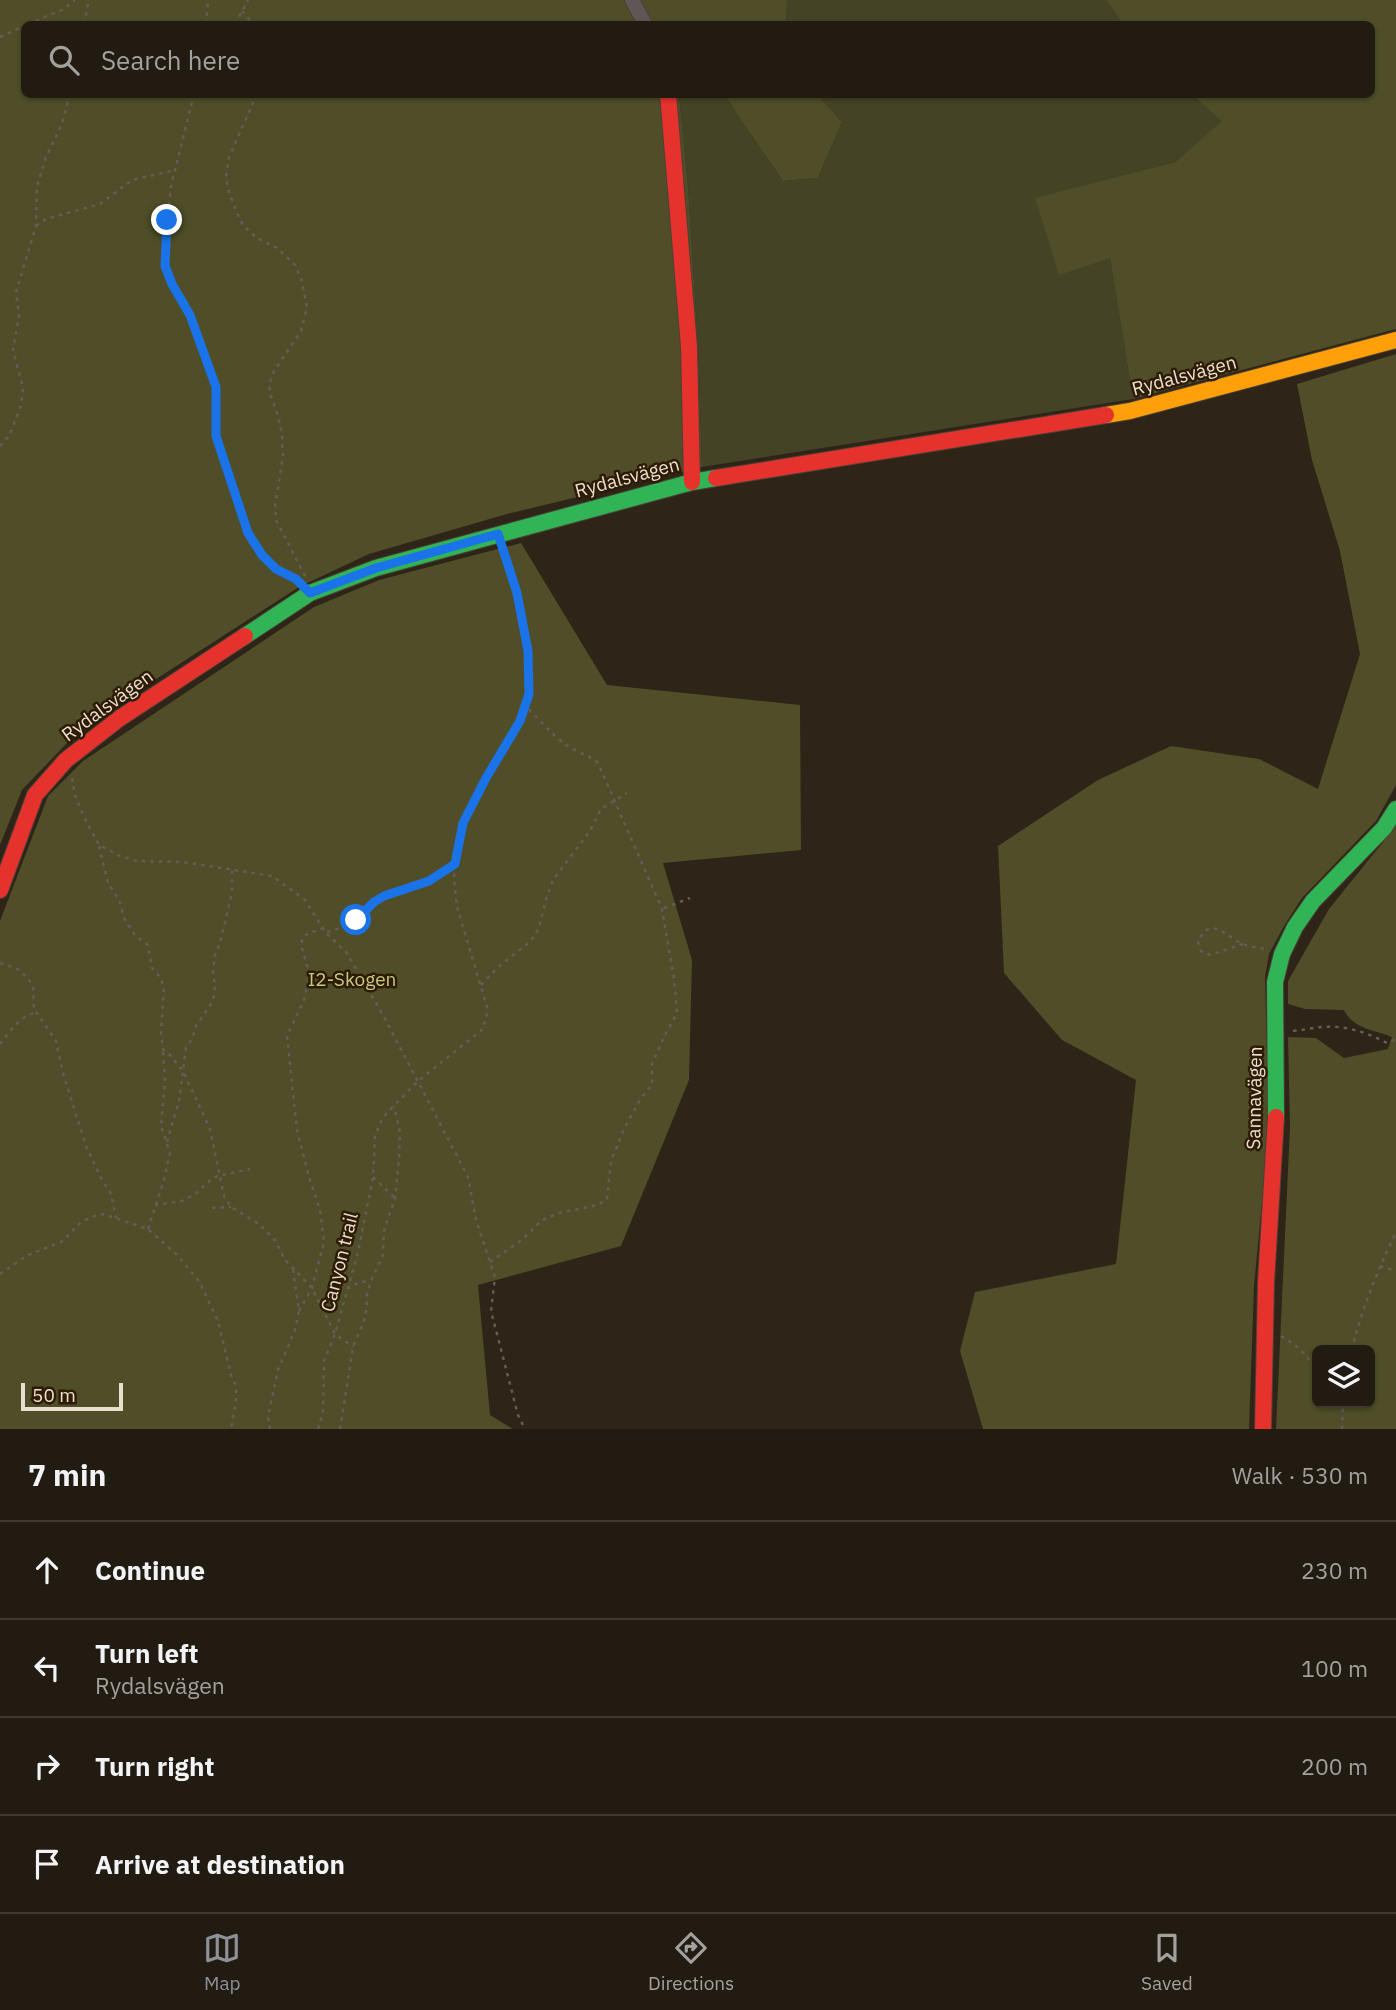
<!DOCTYPE html>
<html lang="en">
<head>
<meta charset="utf-8">
<style>
	:root { --surface:#221b11; --page:#2a241a; --text:#f1f3f6; --muted:#a2a19f; --line:#3f3931; --accent:#8c9099 }
	body { margin:0; font-family:"IBM Plex Sans",sans-serif; background:var(--page); color:var(--text) }
	.controls { position:absolute; right:21px; bottom:21px; display:grid; overflow:hidden; border-radius:10px; box-shadow:0 2px 5px #0004 }
	.controls button { width:63px; height:63px; display:grid; place-items:center; padding:0; border:0; border-bottom:2px solid var(--line); background:var(--surface); color:var(--text); font:35px sans-serif }
	.scale { position:absolute; left:21px; bottom:18px; width:102px; box-sizing:border-box; padding-left:7px; border:4px solid #eaded0; border-top:0; font-size:19px; line-height:24px; white-space:nowrap; color:#eaded0; -webkit-text-stroke:5px #2d1b04; paint-order:stroke }
	.stop { position:absolute; width:21px; height:21px; margin:-16px; border:5px solid #1a73e8; border-radius:50%; background:#fff }
	.stop.end { background:#1a73e8; border-color:#fff; box-shadow:0 2px 7px #0008 }
	.list { margin:0; padding:0; list-style:none }
	h2 { display:flex; justify-content:space-between; align-items:center; height:91px; margin:0; padding:0 28px; font-size:30px }
	h2 small { font-size:23px; font-weight:400; color:var(--muted) }
	.list li { display:grid; grid-template-columns:46px 1fr auto; gap:21px; align-items:center; box-sizing:border-box; height:98px; padding:0 28px; border-top:2px solid var(--line) }
	.list b { display:block; font-size:26px; white-space:nowrap }
	.list p { margin:0; font-size:23px; white-space:nowrap; color:var(--muted) }
	.list em { font-size:23px; font-style:normal; color:var(--muted) }
	.icon { flex:none; width:38px; height:38px; fill:none; stroke:currentColor; stroke-width:2; stroke-linecap:round; stroke-linejoin:round }
	.map { position:relative; flex:none; width:1396px; height:1429px; overflow:hidden }
	.search { position:absolute; background:var(--surface); box-shadow:0 2px 5px #0004; left:21px; right:21px; top:21px; height:77px; display:flex; align-items:center; gap:18px; box-sizing:border-box; padding:0 24px; border-radius:10px; color:var(--muted); font-size:26px }
	.sheet { height:483px; background:var(--surface) }
	nav { display:flex; justify-content:space-around; align-items:center; box-sizing:border-box; height:98px; border-top:2px solid var(--line); background:var(--surface); font-size:19px; color:var(--muted) }
	nav a { display:grid; justify-items:center; gap:4px }
	nav .on { color:var(--accent) }
	.map>svg:first-child { display:block }
</style>
</head>
<body>
<div class="map">
<svg width="1396" height="1429" viewBox="0 0 1396 1429">
	<rect width="100%" height="100%" fill="#2e2417"/>
	<path fill="#444325" d="M787,0H1106L1123,24H786Z
		M679,95H725L740,119L783,181L818,178L842,122L818,95H1192L1223,121L1175,162L1036,199L1110,257L1133,399L702,467L698,345L688,185Z"/>
	<path fill="#4f4e28" fill-rule="evenodd" d="M0,0H787L786,24H24V94L679,95L688,185L698,345L702,467L507,514L369,554L299,587L111,708L69,741L22,790L0,845Z
		M1106,0H1396V329L1133,399L1110,258L1059,275L1035,198L1175,162L1222,121L1192,95L1372,94V24H1123Z
		M725,95H818L842,122L818,178L783,181L740,119Z
		M1396,354V785L1376,821L1302,898L1284,926L1269,954L1265,977L1269,1129L1254,1286L1249,1429H983L960,1351L975,1292L1116,1264L1136,1080L1062,1040L1004,973L998,846L1098,780L1171,746L1259,759L1318,789L1360,654L1340,551L1312,460L1297,384Z
		M521,543L607,685L800,705L801,850L663,863L692,960L689,1080L621,1246L478,1285L490,1415L513,1429H0V921L48,796L83,761L314,607L379,580Z
		M1396,826V1429H1276L1290,1127L1288,1037L1316,1038L1344,1058L1388,1049L1392,1037C1375,1030 1353,1029 1344,1010L1305,1009L1288,1004V981L1329,909ZM1317,1350H1370V1403H1317Z"/>
	<g fill="none" stroke-linecap="round" stroke-linejoin="round">
		<g stroke="#4a4136" stroke-width="16">
			<path id="street" d="M632,0L645,24"/>
		</g>
		<g stroke="#4a4136" stroke-width="18">
			<path id="fast" d="M245,636L310,593L376,568L692,482L716,478
				M1276,1117L1275,982L1282,954L1295,927L1313,901L1384,828L1396,809"/>
		</g>
		<g stroke="#4a4136" stroke-width="18">
			<path id="slow" d="M1106,415L1130,411L1396,340"/>
		</g>
		<g stroke="#4a4136" stroke-width="18">
			<path id="jam" d="M668,94L689,347L692,482
				M716,478L1106,415
				M0,890L35,795L66,760L120,718L245,636
				M1263,1429L1266,1282L1276,1117"/>
		</g>
		<path stroke="#645c58" stroke-width="2.5" stroke-dasharray="3.5 5" stroke-linecap="butt" d="M242,11L253,24
			M28,24L64,9L75,0
			M84,24L89,0
			M206,24L208,0
			M235,24L248,0
			M0,37L24,26
			M194,94L171,186L167,220L165,266L172,284L190,315L216,387V436L249,533L262,555L276,569L298,581
			M257,94L229,157L226,176L228,189L236,211L243,225L257,238L277,248L294,264L301,278L307,307L301,331L274,371L269,385L271,396L278,416L282,435L283,456L275,506L276,520L305,576
			M36,226L46,219L100,204L132,180L176,170
			M0,446L9,436L21,406L23,388L13,350L19,315L16,292L36,226L37,186L46,157L62,124L70,94
			M72,778L75,795L84,817L99,845L120,856L137,861L183,862L272,876L305,900L326,933L346,952L383,1015L468,1177L476,1220L495,1277L491,1311L518,1415L525,1429
			M99,846L108,883L119,900L125,920L135,935L148,945L152,968L160,977L164,987L161,1032L163,1049L170,1055L183,1071L210,1129L224,1196L231,1207L259,1224L275,1240L285,1260L312,1288L335,1334L353,1347
			M664,908L690,898
			M327,932L344,927L356,920L374,902L384,896L429,881L455,864
			M1243,944L1210,955L1201,951L1198,942C1210,914 1226,937 1243,944C1250,947 1259,948 1266,949
			M0,963L16,968L28,978L33,987L34,1009L56,1041L63,1073L86,1146L101,1178L111,1194L116,1218
			M481,985L498,967L531,941L539,928L546,899L553,880L590,831L601,809L627,793
			M1293,1031C1303,1030 1312,1028 1321,1027C1345,1025 1366,1032 1387,1043L1396,1039
			M0,1044C10,1031 20,1016 37,1012
			M167,1142L179,1101L186,1048L192,1039L196,1026L213,1001L215,987L213,971L215,955L220,943L232,892V869
			M373,1177L395,1198
			M155,1205L182,1201L194,1195L214,1177L250,1169
			M212,1208L231,1207
			M148,1229L164,1180L170,1153L161,1126L165,1081L163,1051
			M490,1262L523,1239L542,1220L559,1213L598,1205L607,1199L611,1161L624,1129L641,1098L652,1085V1064L665,1035L677,1013L674,979L662,909L598,763C590,756 582,754 573,749C554,739 541,720 525,706
			M1380,1266L1396,1271
			M0,1274L26,1256L63,1241L80,1223L91,1217L103,1214L148,1229L177,1255L199,1281L218,1321L231,1375L236,1386V1399L231,1429
			M347,1289L360,1282L370,1281
			M299,1311L312,1288L324,1242L320,1210L309,1177L297,1130L287,1036L304,1000L308,983V969L301,945L303,937L309,933L322,929
			M1281,1336C1297,1345 1309,1356 1317,1373
			M1352,1350C1361,1310 1378,1270 1396,1232
			M270,1429L268,1416L278,1370L295,1330L299,1311L293,1270
			M318,1429L323,1412L324,1361L335,1334L358,1252L373,1177L375,1136L380,1123L386,1114L418,1081L483,1029L488,1010L457,907L454,879L455,864L463,823L486,778L520,721L529,694L528,651L517,593L504,550
			M340,1429L353,1347L364,1321L367,1307V1294L371,1281L383,1255L384,1230L395,1198L399,1159L400,1132L394,1106
			M1342,1429L1343,1403"/>
		<use href="#street" stroke="#5e5756" stroke-width="14"/>
		<use href="#fast" stroke="#30b455" stroke-width="16"/>
		<use href="#slow" stroke="#ff9f0a" stroke-width="16"/>
		<use href="#jam" stroke="#e5322d" stroke-width="16"/>
	</g>
	<g fill="none" stroke-linecap="round" stroke-linejoin="round">
		<path stroke="#1a73e8" stroke-width="9" d="M167,220L165,266L172,284L190,315L216,387V436L248,533L262,555L276,569L296,579L310,593L376,568L498,534L517,593L528,651L529,694L520,721L486,778L463,823L455,864L429,881L384,896L374,902L356,920"/>
	</g>
	<g text-anchor="middle" dominant-baseline="central" stroke-width="5" stroke-linejoin="round" paint-order="stroke">
		<g font-size="19" fill="#eaded0" stroke="#2d1b04">
			<text transform="translate(1184 375) rotate(-15)">Rydalsvägen</text>
			<text transform="translate(627 477) rotate(-15)">Rydalsvägen</text>
			<text transform="translate(107 705) rotate(-36)">Rydalsvägen</text>
			<text transform="translate(1254 1098) rotate(-89)">Sannavägen</text>
			<text transform="translate(339 1262) rotate(-76)">Canyon trail</text>
		</g>
		<g font-size="19" fill="#c6c983" stroke="#2d1b04">
			<text x="352" y="979">I2-Skogen</text>
		</g>
	</g>
</svg>
<div class="controls">
<button><svg class="icon" aria-label="layers" viewBox="0 0 24 24"><path d="M12 4l9 5-9 5-9-5zM3 14l9 5 9-5"/></svg></button>
</div>
<div class="scale">50 m</div>
<div class="stop" style="left:356px;top:920px"></div>
<div class="stop end" style="left:167px;top:220px"></div>
<div class="search"><svg class="icon" aria-label="search" viewBox="0 0 24 24"><circle cx="10" cy="10" r="6"/><path d="M15 15l6 6"/></svg>Search here</div>
</div>
<section class="sheet">
<h2>7 min<small>Walk · 530 m</small></h2>
<ul class="list">
<li><svg class="icon" aria-label="ahead" viewBox="0 0 24 24"><path d="M12 20V5M6 11l6-6 6 6"/></svg><div><b>Continue</b></div><em>230 m</em></li>
<li><svg class="icon" aria-label="left" viewBox="0 0 24 24"><path d="M17 20v-9H6M10 6l-5 5 5 5"/></svg><div><b>Turn left</b><p>Rydalsvägen</p></div><em>100 m</em></li>
<li><svg class="icon" aria-label="right" viewBox="0 0 24 24"><path d="M7 20v-9h11M14 6l5 5-5 5"/></svg><div><b>Turn right</b></div><em>200 m</em></li>
<li><svg class="icon" aria-label="arrive" viewBox="0 0 24 24"><path d="M6 21V4h12l-3 4 3 4H6"/></svg><div><b>Arrive at destination</b></div></li>
</ul>
</section>
<nav>
<a class="on"><svg class="icon" aria-label="map" viewBox="0 0 24 24"><path d="M3 6l6-2 6 2 6-2v14l-6 2-6-2-6 2zM9 4v14M15 6v14"/></svg>Map</a>
<a><svg class="icon" aria-label="directions" viewBox="0 0 24 24"><path d="M12 3l9 9-9 9-9-9zM9 14v-3h6M13 9l2 2-2 2"/></svg>Directions</a>
<a><svg class="icon" aria-label="saved" viewBox="0 0 24 24"><path d="M7 4h10v16l-5-4-5 4z"/></svg>Saved</a>
</nav>
</body>
</html>
